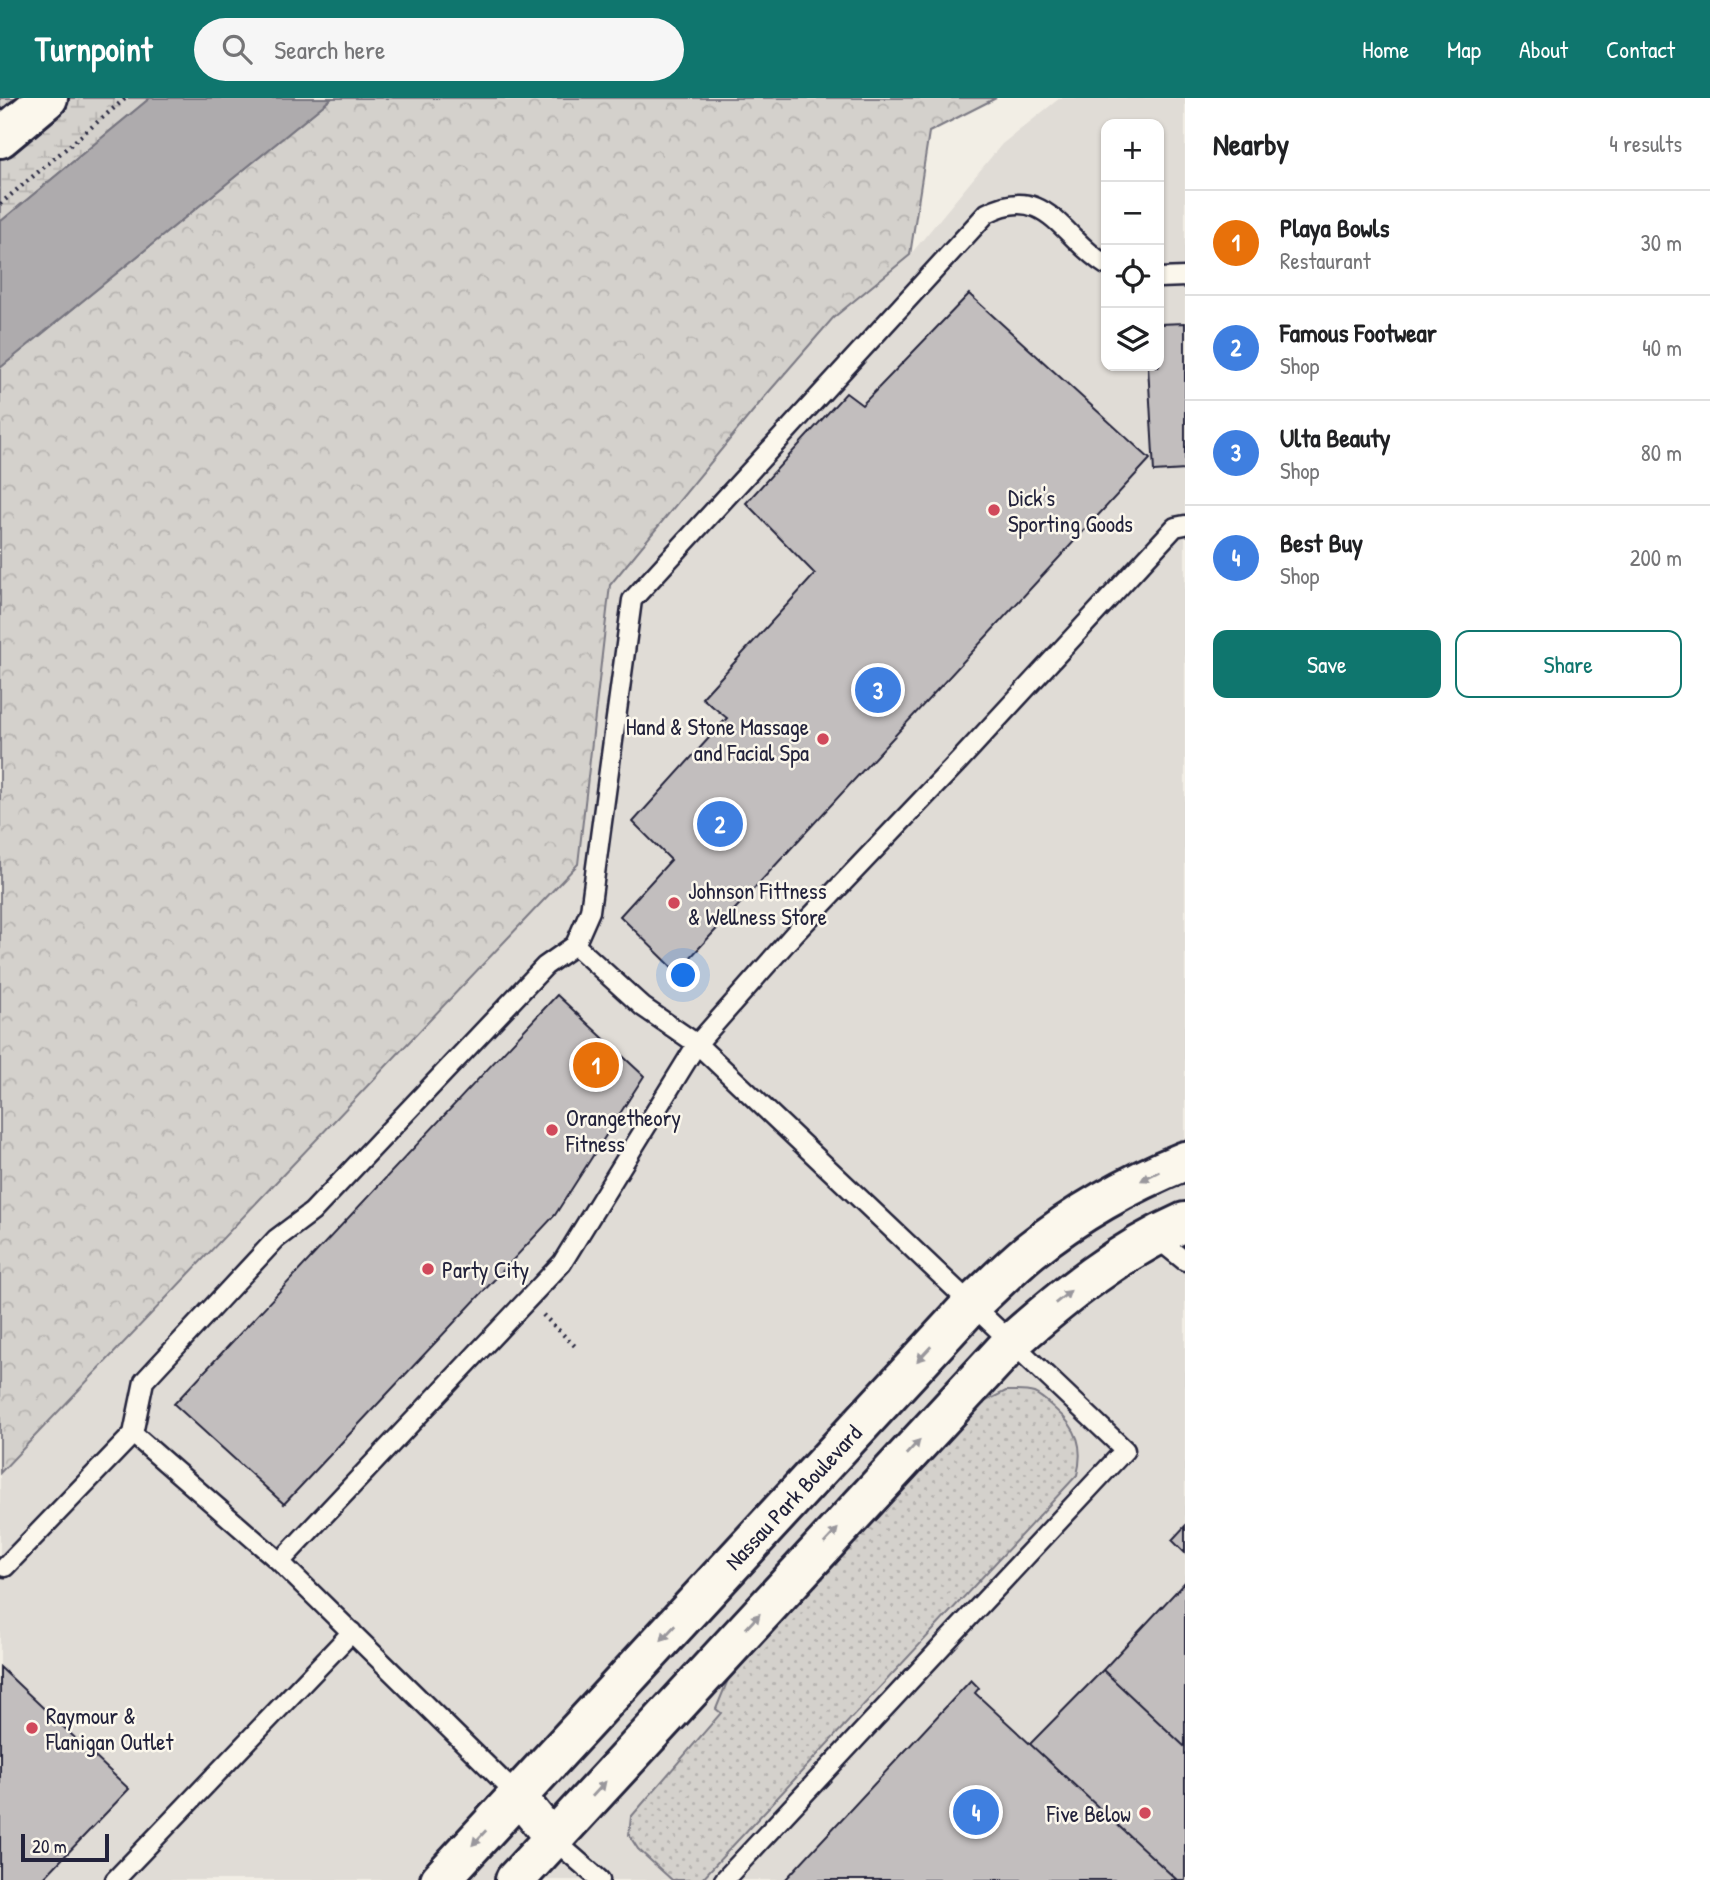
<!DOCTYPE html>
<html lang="en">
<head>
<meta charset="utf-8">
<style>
	:root { --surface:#fff; --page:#f6f6f6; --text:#202124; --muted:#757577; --line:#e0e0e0; --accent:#0f766e }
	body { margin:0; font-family:"Patrick Hand",sans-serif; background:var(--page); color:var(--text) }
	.controls { position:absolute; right:21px; top:21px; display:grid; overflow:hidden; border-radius:14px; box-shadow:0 2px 5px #0004 }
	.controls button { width:63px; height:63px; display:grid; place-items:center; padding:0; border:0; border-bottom:2px solid var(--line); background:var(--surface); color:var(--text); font:35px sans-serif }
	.scale { position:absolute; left:21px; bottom:18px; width:88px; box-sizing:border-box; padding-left:7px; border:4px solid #22223b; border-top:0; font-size:19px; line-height:24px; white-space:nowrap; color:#22223b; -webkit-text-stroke:5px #fbf7ec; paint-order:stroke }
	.you { position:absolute; left:684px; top:878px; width:24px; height:24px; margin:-18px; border:5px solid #fff; border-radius:50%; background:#1a73e8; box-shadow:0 0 0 10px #1a73e833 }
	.badge { display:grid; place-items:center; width:46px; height:46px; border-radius:50%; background:var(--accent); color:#fff; font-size:23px; font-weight:700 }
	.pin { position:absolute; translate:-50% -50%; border:4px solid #fff; box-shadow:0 2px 7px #0006 }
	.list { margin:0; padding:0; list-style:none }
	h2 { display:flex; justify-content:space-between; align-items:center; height:91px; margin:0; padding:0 28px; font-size:30px }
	h2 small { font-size:23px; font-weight:400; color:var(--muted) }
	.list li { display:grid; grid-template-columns:46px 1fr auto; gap:21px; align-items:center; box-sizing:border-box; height:105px; padding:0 28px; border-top:2px solid var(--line) }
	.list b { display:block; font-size:26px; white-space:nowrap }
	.list p { margin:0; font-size:23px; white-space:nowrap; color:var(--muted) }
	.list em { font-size:23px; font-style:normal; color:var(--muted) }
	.actions { display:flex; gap:14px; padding:21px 28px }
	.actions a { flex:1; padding:16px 0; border:2px solid var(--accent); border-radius:14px; text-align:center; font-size:24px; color:var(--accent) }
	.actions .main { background:var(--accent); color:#fff }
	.icon { flex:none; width:38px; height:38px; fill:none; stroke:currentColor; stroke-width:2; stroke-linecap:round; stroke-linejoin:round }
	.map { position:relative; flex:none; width:1185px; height:1782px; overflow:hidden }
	header { display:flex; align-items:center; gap:42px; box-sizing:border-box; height:98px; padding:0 35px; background:var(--accent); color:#fff }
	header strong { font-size:33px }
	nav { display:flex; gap:38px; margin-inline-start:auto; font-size:24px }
	.search { width:490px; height:63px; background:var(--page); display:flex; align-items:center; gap:18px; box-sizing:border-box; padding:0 24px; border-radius:38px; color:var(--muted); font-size:26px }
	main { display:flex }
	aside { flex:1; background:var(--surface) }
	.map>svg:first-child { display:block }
</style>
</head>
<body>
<header>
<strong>Turnpoint</strong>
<div class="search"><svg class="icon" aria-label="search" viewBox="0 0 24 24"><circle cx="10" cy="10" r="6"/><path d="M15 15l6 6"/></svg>Search here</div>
<nav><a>Home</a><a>Map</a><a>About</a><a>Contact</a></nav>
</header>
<main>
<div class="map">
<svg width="1185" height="1782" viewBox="0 0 1185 1782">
	<defs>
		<pattern id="grass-dots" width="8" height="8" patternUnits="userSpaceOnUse" patternTransform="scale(1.75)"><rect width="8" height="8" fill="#d4d1cc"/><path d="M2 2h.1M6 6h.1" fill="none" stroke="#b6b3b0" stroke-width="1.8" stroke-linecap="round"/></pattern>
		<pattern id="forest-crowns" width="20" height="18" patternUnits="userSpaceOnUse" patternTransform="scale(1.75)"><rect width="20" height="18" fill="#d4d1cc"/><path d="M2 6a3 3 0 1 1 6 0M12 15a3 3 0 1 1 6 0" fill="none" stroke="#b6b3b0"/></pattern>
		<pattern id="wetland-marsh" width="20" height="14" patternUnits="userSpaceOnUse" patternTransform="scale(1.75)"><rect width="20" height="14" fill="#d4d1cc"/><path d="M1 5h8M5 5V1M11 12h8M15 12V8" fill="none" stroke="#b6b3b0"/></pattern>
	</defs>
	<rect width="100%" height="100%" fill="#f2eee5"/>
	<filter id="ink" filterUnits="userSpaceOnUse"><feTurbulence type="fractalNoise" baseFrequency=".0143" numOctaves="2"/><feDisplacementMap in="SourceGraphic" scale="14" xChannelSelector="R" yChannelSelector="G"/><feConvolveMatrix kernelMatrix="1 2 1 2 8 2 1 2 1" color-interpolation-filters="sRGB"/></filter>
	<g filter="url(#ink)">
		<path fill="#e0dcd6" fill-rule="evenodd" d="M1060,0H1185V1782H0V1375L578,766L610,487L767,296L834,220L910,157L1002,46ZM1106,26H1159V268H1106Z"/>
		<path fill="url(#grass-dots)" stroke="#7b7a84" stroke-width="2" d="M1006,1293C1015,1293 1026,1292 1034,1295C1043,1299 1049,1306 1056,1312C1078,1331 1084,1349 1077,1377L701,1782H672L638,1751L629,1737L631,1719L721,1615L716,1611L734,1567L955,1331L984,1304Z"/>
		<path fill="url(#forest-crowns)" stroke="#7b7a84" stroke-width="2" d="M332,0H996L929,34L910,157L833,220L767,296L610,487L578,766L0,1375V270Z"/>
		<path fill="url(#wetland-marsh)" stroke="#7b7a84" stroke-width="2" d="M0,0H150L0,124Z"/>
		<path fill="#aeabad" stroke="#76747f" stroke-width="2" d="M150,0H332L0,270V124Z"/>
		<path fill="#c2bebe" stroke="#22223b" stroke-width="2" d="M969,196L1150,361L677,874L620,818L671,762L633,724L727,620L702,600L815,476L746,405L846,295L862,307Z
			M1185,225V372L1154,374L1148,268H1159V226Z
			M557,897L644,978L555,1117L284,1406L174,1306Z
			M1185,1428V1455L1172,1442Z
			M1185,1484V1649L1103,1572Z
			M0,1569L129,1691L42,1782H0Z
			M1103,1572L1185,1649V1782H1177L1030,1646Z
			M971,1582L979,1590L975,1595L1177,1782H785Z"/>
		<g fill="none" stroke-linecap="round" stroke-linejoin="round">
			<g stroke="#22223b" stroke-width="23">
				<path id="lane" d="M1159,180L1185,179
					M1154,1138L1185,1163
					M133,1336L280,1464L518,1698
					M280,1464L562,1165L697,946L795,835L958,664L1175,429L1185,427
					M5,1469L133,1336L144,1283L276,1141L312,1114L545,868L575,847
					M553,1741L600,1782
					M115,1782L352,1534
					M724,1782L1125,1352L697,946L643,909L575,847L590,813L632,502L987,115C1046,84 1062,140 1106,167"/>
			</g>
			<g stroke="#22223b" stroke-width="40">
				<path id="street" d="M518,1698L553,1741"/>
			</g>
			<g stroke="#22223b" stroke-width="44">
				<path id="secondary" d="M0,40L48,0
					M440,1782L971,1207C991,1189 1010,1169 1031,1152C1077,1115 1131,1085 1185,1063
					M515,1782L1012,1244C1065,1197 1119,1153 1185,1124"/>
			</g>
			<path stroke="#22223b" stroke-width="4.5" stroke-dasharray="2 5" stroke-linecap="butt" d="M0,106L126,0
				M543,1217L577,1250"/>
			<use href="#lane" stroke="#fbf7ec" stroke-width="18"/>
			<use href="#street" stroke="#fbf7ec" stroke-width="35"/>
			<use href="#secondary" stroke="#fbf7ec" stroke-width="38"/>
		</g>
		<defs><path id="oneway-solid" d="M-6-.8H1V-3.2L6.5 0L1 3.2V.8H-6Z" transform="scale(1.75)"/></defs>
		<g fill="#99979c">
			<use href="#oneway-solid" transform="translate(1150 1078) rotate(153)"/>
			<use href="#oneway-solid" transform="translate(1063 1199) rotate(-39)"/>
			<use href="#oneway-solid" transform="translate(924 1256) rotate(133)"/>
			<use href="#oneway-solid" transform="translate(913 1349) rotate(-47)"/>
			<use href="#oneway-solid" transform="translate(831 1438) rotate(-47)"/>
			<use href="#oneway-solid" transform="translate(753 1523) rotate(-47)"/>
			<use href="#oneway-solid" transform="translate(668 1535) rotate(133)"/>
			<use href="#oneway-solid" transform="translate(599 1691) rotate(-48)"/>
			<use href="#oneway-solid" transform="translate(479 1740) rotate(133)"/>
		</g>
	</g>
	<g fill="#d1495b" stroke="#fbf7ec" stroke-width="2.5">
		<circle cx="994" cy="412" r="7"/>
		<circle cx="823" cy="641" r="7"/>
		<circle cx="674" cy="805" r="7"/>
		<circle cx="552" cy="1032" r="7"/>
		<circle cx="428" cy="1171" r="7"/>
		<circle cx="32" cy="1630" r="7"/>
		<circle cx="1145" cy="1715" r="7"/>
	</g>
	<g text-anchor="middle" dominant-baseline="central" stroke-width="5" stroke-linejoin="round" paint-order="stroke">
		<g font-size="23" fill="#22223b" stroke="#fbf7ec" text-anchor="start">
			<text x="1008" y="399">Dick's<tspan x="1008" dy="26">Sporting Goods</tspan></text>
			<text x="809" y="628" text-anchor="end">Hand &amp; Stone Massage<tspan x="809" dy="26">and Facial Spa</tspan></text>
			<text x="688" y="792">Johnson Fittness<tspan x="688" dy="26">&amp; Wellness Store</tspan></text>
			<text x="566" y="1019">Orangetheory<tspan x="566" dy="26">Fitness</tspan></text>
			<text x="442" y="1171">Party City</text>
			<text x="46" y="1617">Raymour &amp;<tspan x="46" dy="26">Flanigan Outlet</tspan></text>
			<text x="1131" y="1715" text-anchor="end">Five Below</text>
		</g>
		<g font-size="23" fill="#22223b" stroke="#fbf7ec">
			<text transform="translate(793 1399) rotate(-47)">Nassau Park Boulevard</text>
		</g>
	</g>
</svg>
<div class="controls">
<button>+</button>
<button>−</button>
<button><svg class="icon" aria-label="locate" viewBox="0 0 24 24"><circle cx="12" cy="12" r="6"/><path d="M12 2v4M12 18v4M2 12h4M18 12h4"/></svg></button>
<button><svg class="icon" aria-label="layers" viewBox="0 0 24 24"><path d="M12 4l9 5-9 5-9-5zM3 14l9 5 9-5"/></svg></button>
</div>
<div class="scale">20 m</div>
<div class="you"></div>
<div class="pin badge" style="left:596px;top:967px;background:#e8710a">1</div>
<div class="pin badge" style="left:720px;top:726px;background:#3f7fe0">2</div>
<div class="pin badge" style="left:878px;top:592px;background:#3f7fe0">3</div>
<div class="pin badge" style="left:976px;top:1714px;background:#3f7fe0">4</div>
</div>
<aside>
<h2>Nearby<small>4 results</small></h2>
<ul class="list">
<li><span class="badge" style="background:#e8710a">1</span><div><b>Playa Bowls</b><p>Restaurant</p></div><em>30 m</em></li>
<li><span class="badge" style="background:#3f7fe0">2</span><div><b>Famous Footwear</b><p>Shop</p></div><em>40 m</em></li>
<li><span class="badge" style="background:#3f7fe0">3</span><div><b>Ulta Beauty</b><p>Shop</p></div><em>80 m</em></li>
<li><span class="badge" style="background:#3f7fe0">4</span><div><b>Best Buy</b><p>Shop</p></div><em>200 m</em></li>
</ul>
<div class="actions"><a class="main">Save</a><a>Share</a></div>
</aside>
</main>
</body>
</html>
